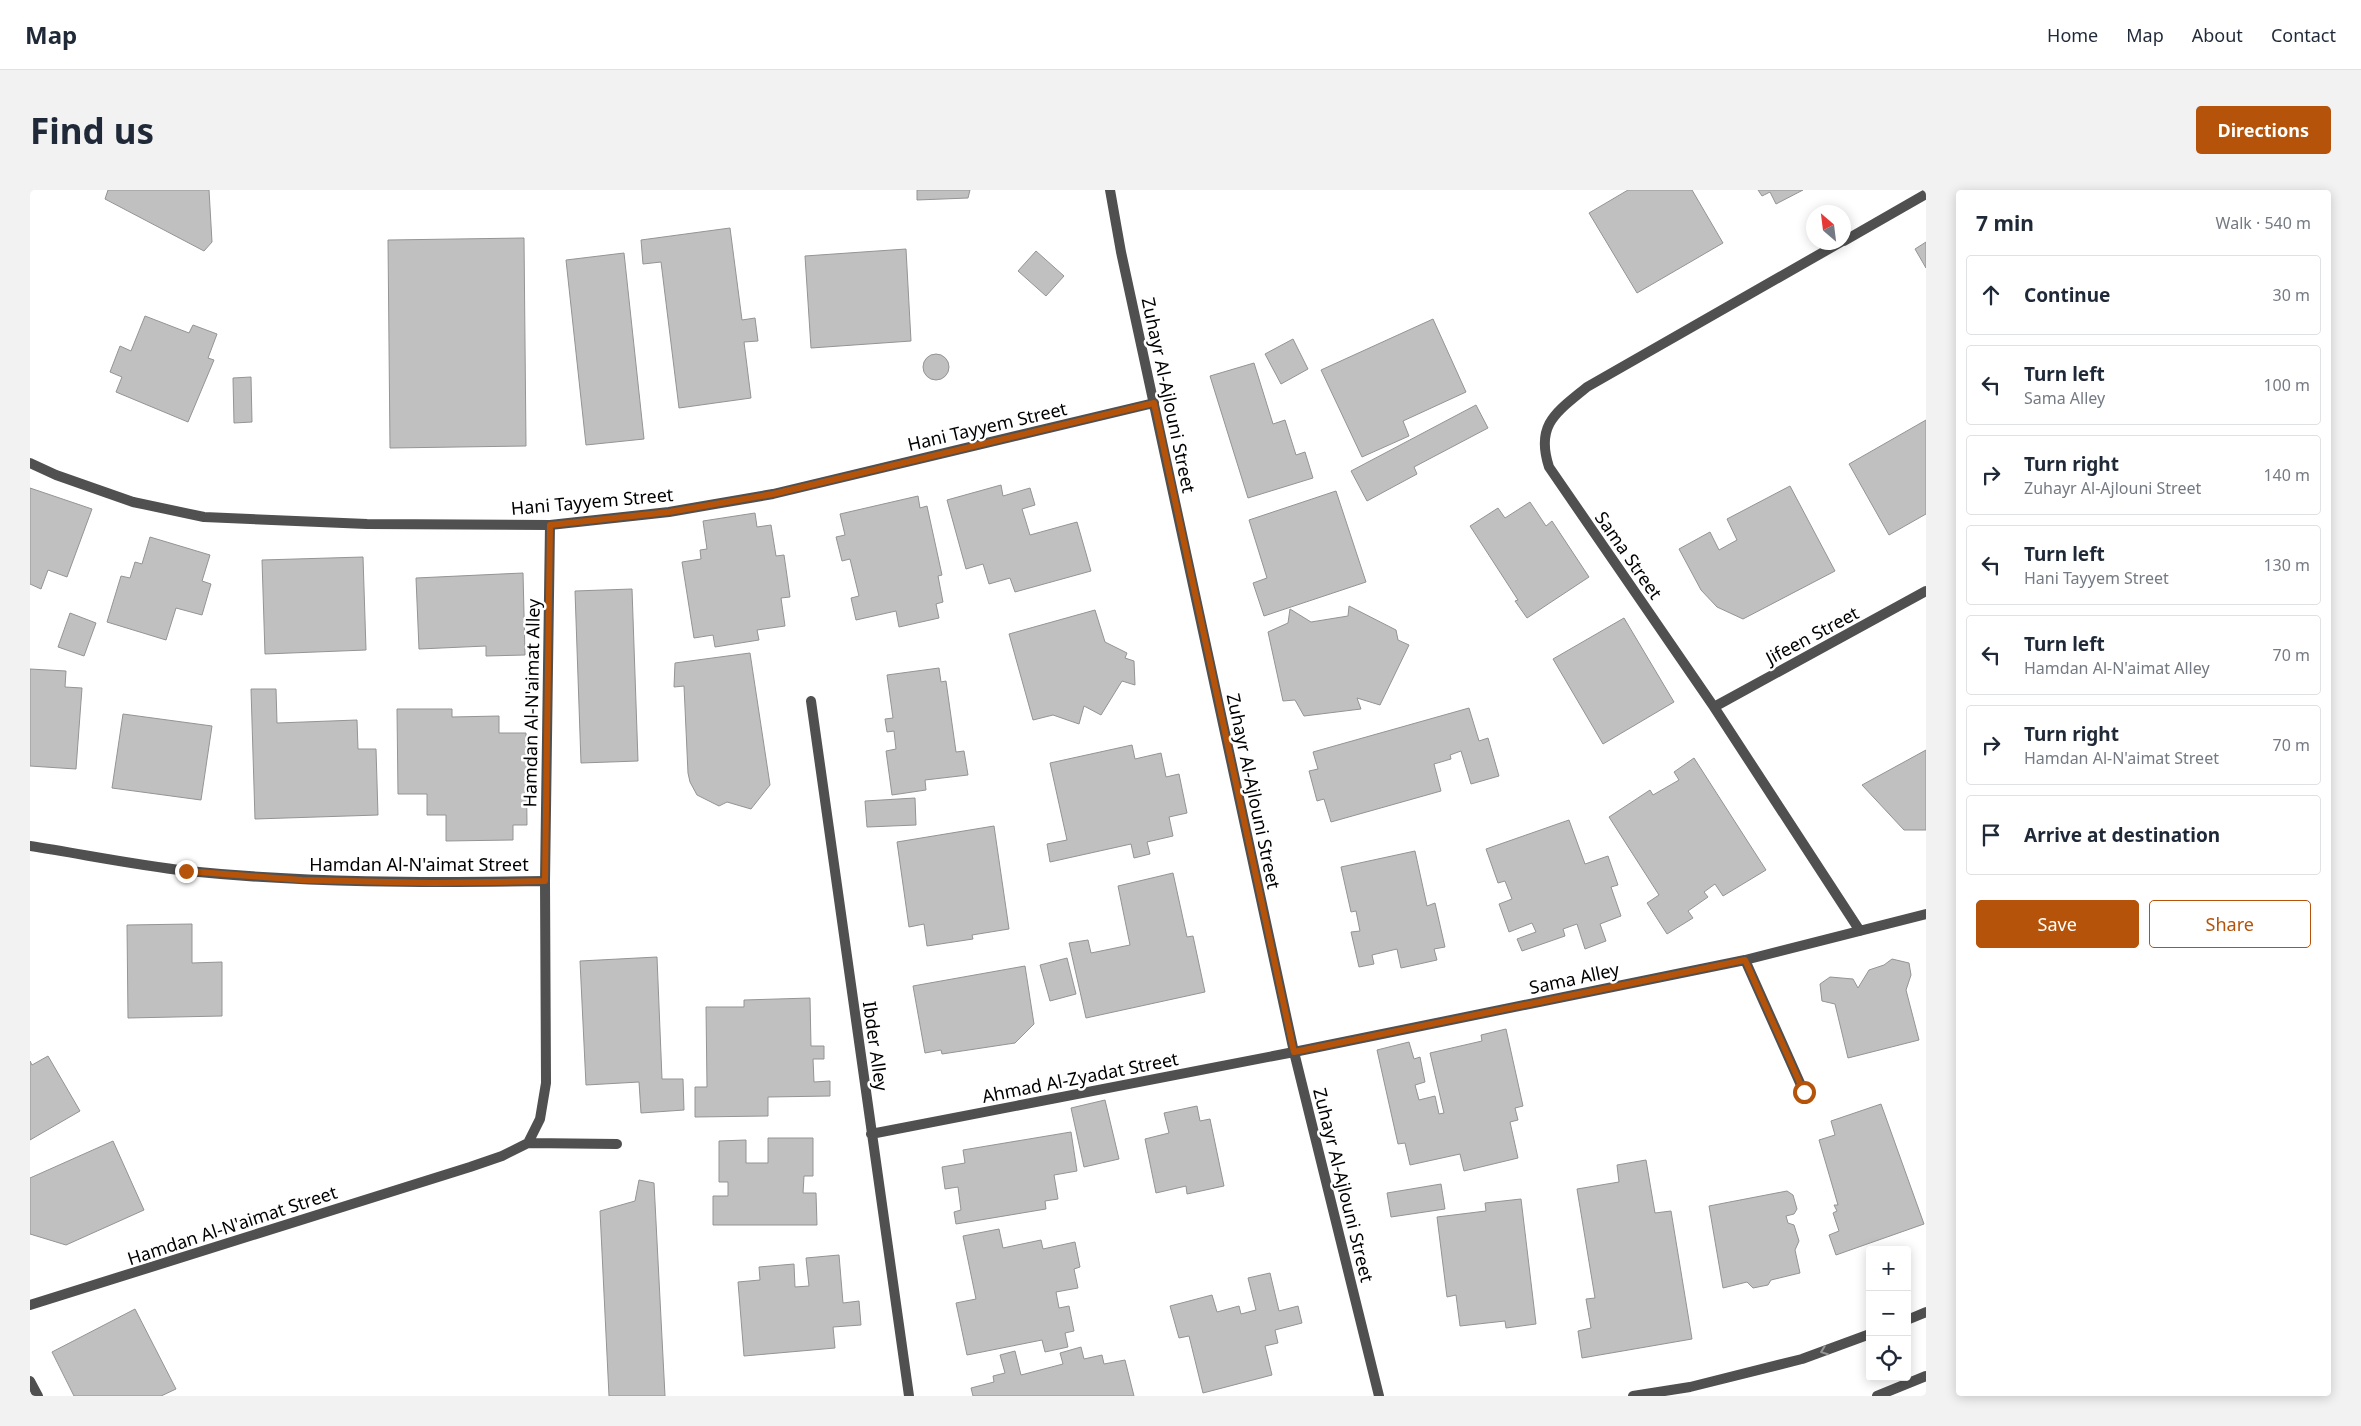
<!DOCTYPE html>
<html lang="en">
<head>
<meta charset="utf-8">
<style>
	:root { --surface:#fff; --page:#f2f2f3; --text:#1f2937; --muted:#747a83; --line:#e0e1e3; --accent:#b45309 }
	body { margin:0; font-family:"Noto Sans",sans-serif; background:var(--page); color:var(--text) }
	.controls { position:absolute; right:15px; bottom:15px; display:grid; overflow:hidden; border-radius:5px; box-shadow:0 2px 12px #0003 }
	.controls button { width:45px; height:45px; display:grid; place-items:center; padding:0; border:0; border-bottom:1px solid var(--line); background:var(--surface); color:var(--text); font:25px sans-serif }
	.compass { position:absolute; left:1776px; top:15px; width:45px; height:45px; border-radius:50%; background:var(--surface); box-shadow:0 2px 12px #0003; rotate:332deg }
	.stop { position:absolute; width:15px; height:15px; margin:-11px; border:4px solid #b45309; border-radius:50%; background:#fff }
	.stop.end { background:#b45309; border-color:#fff; box-shadow:0 1px 5px #0008 }
	.list { margin:0; padding:0; list-style:none }
	h2 { display:flex; justify-content:space-between; align-items:center; height:65px; margin:0; padding:0 20px; font-size:21px }
	h2 small { font-size:16px; font-weight:400; color:var(--muted) }
	.list li { display:grid; grid-template-columns:32px 1fr auto; gap:15px; align-items:center; box-sizing:border-box; height:80px; margin:0 10px 10px; padding:0 10px; border:1px solid var(--line); border-radius:5px }
	.list b { display:block; font-size:19px; white-space:nowrap }
	.list p { margin:0; font-size:16px; white-space:nowrap; color:var(--muted) }
	.list em { font-size:16px; font-style:normal; color:var(--muted) }
	.actions { display:flex; gap:10px; padding:15px 20px }
	.actions a { flex:1; padding:11px 0; border:1px solid var(--accent); border-radius:5px; text-align:center; font-size:18px; color:var(--accent) }
	.actions .main { background:var(--accent); color:#fff }
	.icon { flex:none; width:28px; height:28px; fill:none; stroke:currentColor; stroke-width:2; stroke-linecap:round; stroke-linejoin:round }
	.map { position:relative; flex:none; width:1896px; height:1206px; overflow:hidden; border-radius:5px }
	header { display:flex; align-items:center; gap:30px; box-sizing:border-box; height:70px; padding:0 25px; background:var(--surface); border-bottom:1px solid var(--line) }
	header strong { font-size:24px }
	nav { display:flex; gap:28px; margin-inline-start:auto; font-size:18px }
	.intro { display:flex; align-items:center; justify-content:space-between; box-sizing:border-box; height:120px; padding:0 30px }
	h1 { margin:0; font-size:35px }
	.button { padding:12px 22px; border-radius:5px; background:var(--accent); color:#fff; font-size:18px; font-weight:700 }
	main { display:flex; gap:30px; padding:0 30px }
	aside { flex:1; background:var(--surface); border-radius:5px; box-shadow:0 2px 12px #0003 }
	.map>svg:first-child { display:block }
</style>
</head>
<body>
<header>
<strong>Map</strong>
<nav><a>Home</a><a>Map</a><a>About</a><a>Contact</a></nav>
</header>
<div class="intro"><h1>Find us</h1><a class="button">Directions</a></div>
<main>
<div class="map">
<svg width="1896" height="1206" viewBox="0 0 1896 1206">
	<rect width="100%" height="100%" fill="#fff"/>
	<path fill="#c0c0c0" stroke="#949494" d="M78,0H179L182,52L174,61L75,9Z
		M887,0H940L938,8L887,10Z
		M1598,0H1662L1693,53L1607,103L1559,23Z
		M1728,0H1773L1746,14L1740,2L1732,6Z
		M700,38L712,130L725,128L728,151L714,152L721,208L649,218L631,72L613,74L611,50Z
		M494,48L496,256L360,258L358,50Z
		M1896,52V78L1885,59Z
		M876,59L881,151L781,158L775,66Z
		M1006,61L1034,86L1016,106L988,81Z
		M594,63L614,249L556,255L536,70Z
		M115,126L159,143L163,135L187,144L178,168L184,170L158,232L86,202L92,187L80,182L90,156L101,161Z
		M1403,129L1436,202L1373,231L1379,246L1332,267L1291,180Z
		M1263,149L1278,179L1251,194L1235,164Z
		M893 177a13 13 0 1 1 26 0a13 13 0 1 1-26 0Z
		M1224,173L1243,234L1255,230L1266,265L1275,262L1283,288L1218,308L1180,186Z
		M221,187L222,232L204,233L203,188Z
		M1446,215L1458,238L1384,277L1387,284L1337,311L1321,281Z
		M1896,230V324L1859,345L1819,274Z
		M971,295L973,306L1000,298L1005,315L992,319L1000,345L1047,332L1061,381L985,402L980,388L959,394L953,374L936,379L917,310Z
		M1760,296L1805,381L1713,429L1687,417L1671,400L1649,359L1680,342L1689,360L1707,350L1697,329Z
		M0,298L62,319L37,387L18,380L11,399L0,394Z
		M1306,301L1336,392L1234,426L1223,393L1237,388L1219,330Z
		M888,306L890,318L897,316L912,385L908,386L913,412L906,414L909,428L869,437L866,421L826,430L821,408L829,406L820,369L812,371L806,347L815,345L810,324Z
		M1500,312L1516,336L1522,331L1559,387L1497,428L1485,411L1488,410L1440,336L1468,318L1475,328Z
		M725,323L727,337L741,335L746,366L754,365L760,407L751,408L755,436L727,440L729,450L685,457L683,445L664,448L652,372L671,369L670,360L677,359L673,331Z
		M120,347L180,365L172,391L181,394L172,425L146,418L136,450L77,432L91,386L100,388L105,372L112,374Z
		M333,367L336,460L235,464L232,370Z
		M493,383L495,465L456,466V456L389,459L386,388Z
		M602,399L608,571L551,573L545,401Z
		M1319,416L1366,440L1368,450L1379,455L1350,515L1327,508L1331,519L1274,526L1265,510L1253,511L1238,442L1258,433L1260,419L1281,432L1318,426Z
		M1065,420L1075,452L1097,463L1095,468L1104,471L1105,495L1092,491L1071,525L1054,516L1049,534L1023,525L1003,530L979,444Z
		M40,423L66,433L54,466L28,457Z
		M1594,428L1644,512L1573,554L1523,469Z
		M720,463L740,595L721,619L697,612L689,616L667,605L660,592L658,583L654,496L644,497L645,473Z
		M909,478L911,492L916,491L926,562L934,561L938,585L895,590L896,600L862,605L856,561L866,559L864,541L857,542L855,529L863,528L857,485Z
		M0,479L36,481L35,497L52,498L46,579L0,576Z
		M221,499H246L247,533L327,530L328,559H346L348,625L225,629Z
		M1439,518L1449,551L1458,548L1469,586L1441,594L1431,561L1420,565L1421,569L1404,574L1411,601L1301,632L1294,609L1287,611L1279,581L1288,579L1283,562Z
		M367,519H422V527L469,526V543H496L497,635H483V650L416,651V625H397V604H368Z
		M93,524L182,536L171,610L82,598Z
		M1102,555L1105,569L1131,563L1136,587L1149,584L1157,623L1139,627L1143,646L1117,652L1120,664L1104,668L1101,654L1020,672L1017,654L1037,650L1020,573Z
		M1896,560V640H1874L1832,595Z
		M1664,568L1736,680L1693,706L1685,694L1674,702L1678,707L1658,721L1663,728L1637,744L1617,713L1629,705L1579,627L1620,600L1623,605L1649,590L1644,582Z
		M885,608L886,635L837,637L835,611Z
		M1539,630L1555,674L1578,666L1588,695L1581,697L1591,726L1570,734L1576,751L1555,759L1547,734L1533,739L1535,746L1492,761L1487,749L1506,742L1502,733L1479,742L1469,714L1482,709L1475,691L1468,693L1456,659Z
		M964,636L979,739L942,745L943,749L897,756L894,734L879,737L867,652Z
		M1385,661L1397,716L1405,713L1415,757L1404,759L1407,770L1371,778L1367,759L1342,765L1344,774L1329,777L1321,742L1330,741L1326,721L1321,722L1311,677Z
		M1143,683L1157,747L1163,746L1175,802L1056,828L1039,753L1058,750L1061,763L1100,755L1088,696Z
		M162,734V773L192,772V826L98,828L97,735Z
		M627,767L632,889H653L654,920L611,923L609,892L556,895L550,771Z
		M1037,768L1046,804L1020,811L1010,775Z
		M1862,769L1879,773L1881,785L1876,800L1889,850L1818,868L1805,814L1792,811L1790,794L1800,787L1823,789L1828,798L1839,780L1854,775Z
		M995,776L1004,834L985,853L912,864L911,860L895,863L883,796Z
		M780,808L781,856H794V869H783L784,892L800,891V906L738,907V926L665,927V897H677L676,817H714V810Z
		M1476,839L1493,916L1485,918L1488,930L1480,932L1488,968L1434,981L1430,964L1380,975L1375,953L1368,954L1347,860L1379,852L1384,869L1390,867L1395,892L1385,895L1389,910L1405,906L1409,924L1414,923L1400,863L1452,851L1451,845Z
		M18,866L50,921L0,950V871L2,875Z
		M1075,910L1089,969L1054,977L1041,918Z
		M1851,914L1894,1034L1806,1065L1799,1045L1809,1041L1803,1023L1807,1021L1804,1015H1808L1789,950L1805,945L1801,931Z
		M1167,916L1170,931L1180,929L1194,996L1157,1004L1156,996L1126,1003L1115,949L1139,943L1134,923Z
		M1041,942L1047,981L1024,985L1028,1009L1015,1011L1016,1019L926,1034L924,1022L931,1020L928,997L915,999L912,977L935,973L933,960Z
		M738,948H783V986H774L773,1003H786L787,1035H683V1006H698V992H689V951L716,950V973H738Z
		M83,951L114,1020L36,1055L0,1044V988Z
		M1616,970L1625,1023L1641,1021L1662,1149L1552,1168L1548,1141L1561,1138L1556,1109L1565,1108L1547,999L1589,992L1587,975Z
		M609,990L624,993L635,1206H579L570,1021L605,1011Z
		M1411,994L1415,1019L1361,1027L1357,1003Z
		M1757,1001L1763,1005L1767,1019L1764,1024L1756,1026L1758,1033L1764,1035L1769,1051L1765,1060L1770,1083L1741,1090L1738,1095L1723,1098L1717,1092L1693,1098L1679,1016Z
		M1491,1009L1506,1134L1476,1138L1475,1131L1430,1136L1426,1105L1417,1107L1407,1027L1456,1021L1455,1013Z
		M969,1039L973,1058L1011,1050L1013,1059L1045,1052L1050,1077L1044,1079L1048,1098L1026,1102L1029,1118L1039,1116L1044,1141L1035,1143L1038,1157L1015,1162L1012,1150L937,1165L926,1113L946,1109L933,1046Z
		M809,1065L813,1113L829,1111L831,1135L803,1137L805,1158L714,1166L708,1092L730,1090L729,1077L764,1074L765,1097L779,1096L776,1068Z
		M1240,1083L1249,1121L1268,1116L1272,1133L1245,1140L1248,1153L1235,1156L1242,1185L1173,1203L1159,1146L1149,1148L1140,1116L1182,1105L1187,1122L1209,1116L1211,1124L1226,1120L1218,1088Z
		M105,1119L146,1199L131,1206H44L22,1162Z
		M1051,1157L1054,1169L1072,1165L1074,1174L1095,1170L1104,1206H943L941,1198L964,1192L963,1186L975,1183L970,1165L985,1161L991,1185L1033,1174L1030,1163Z"/>
	<g fill="none" stroke-linecap="round" stroke-linejoin="round">
		<path stroke="#505050" stroke-width="10" d="M515,691L520,335"/>
		<path stroke="#505050" stroke-width="10" d="M1080,0L1091,62L1264,862L1349,1206
			M1814,51L1896,4
			M1811,52L1557,197C1527,222 1505,234 1519,277L1684,517L1830,741
			M0,273L26,285L103,312L174,327L337,334L520,335L639,322L743,304L1124,213
			M781,511L879,1206
			M1684,517L1896,401
			M0,656C52,664 105,675 158,681C276,693 396,693 515,691L516,893L510,929L498,953
			M1715,770L1774,902
			M841,944L1264,862L1715,770L1896,724
			M0,1115L440,977L472,966L498,953L587,954
			M0,1191L8,1206"/>
		<path stroke="#505050" stroke-width="10" d="M1877,1130L1896,1122
			M1603,1206L1660,1197L1772,1169L1840,1144
			M1847,1206L1896,1186"/>
	</g>
	<defs><path id="oneway-chevron" d="M-2-3.5L2.5 0L-2 3.5" fill="none" stroke-width="1.6" stroke-linecap="round" stroke-linejoin="round" transform="scale(1.25)"/></defs>
	<use stroke="#969696" href="#oneway-chevron" transform="translate(1794 1161) rotate(159)"/>
	<g fill="none" stroke-linecap="round" stroke-linejoin="round">
		<path stroke="#b45309" stroke-width="6" d="M156,681L272,690L404,693L515,691L520,335L639,322L743,304L1124,213L1264,862L1715,770L1774,902"/>
	</g>
	<g text-anchor="middle" dominant-baseline="central" stroke-width="5" stroke-linejoin="round" paint-order="stroke">
		<g font-size="18" fill="#000" stroke="#fff">
			<text transform="translate(1139 205) rotate(78)">Zuhayr Al-Ajlouni Street</text>
			<text transform="translate(957 236) rotate(-13)">Hani Tayyem Street</text>
			<text transform="translate(562 311) rotate(-5)">Hani Tayyem Street</text>
			<text transform="translate(1599 365) rotate(55)">Sama Street</text>
			<text transform="translate(1782 445) rotate(-28)">Jifeen Street</text>
			<text transform="translate(501 513) rotate(-89)">Hamdan Al-N'aimat Alley</text>
			<text transform="translate(1224 601) rotate(78)">Zuhayr Al-Ajlouni Street</text>
			<text x="389" y="674">Hamdan Al-N'aimat Street</text>
			<text transform="translate(1544 788) rotate(-12)">Sama Alley</text>
			<text transform="translate(846 856) rotate(82)">Ibder Alley</text>
			<text transform="translate(1050 887) rotate(-11)">Ahmad Al-Zyadat Street</text>
			<text transform="translate(1314 995) rotate(76)">Zuhayr Al-Ajlouni Street</text>
			<text transform="translate(202 1035) rotate(-18)">Hamdan Al-N'aimat Street</text>
		</g>
	</g>
</svg>
<div class="controls">
<button>+</button>
<button>−</button>
<button><svg class="icon" aria-label="locate" viewBox="0 0 24 24"><circle cx="12" cy="12" r="6"/><path d="M12 2v4M12 18v4M2 12h4M18 12h4"/></svg></button>
</div>
<svg class="compass" viewBox="-18 -18 36 36"><path d="M0-13l5 13h-10z" fill="#e53935"/><path d="M0 13l5-13h-10z" fill="#747a83"/></svg>
<div class="stop" style="left:1774px;top:902px"></div>
<div class="stop end" style="left:156px;top:681px"></div>
</div>
<aside>
<h2>7 min<small>Walk · 540 m</small></h2>
<ul class="list">
<li><svg class="icon" aria-label="ahead" viewBox="0 0 24 24"><path d="M12 20V5M6 11l6-6 6 6"/></svg><div><b>Continue</b></div><em>30 m</em></li>
<li><svg class="icon" aria-label="left" viewBox="0 0 24 24"><path d="M17 20v-9H6M10 6l-5 5 5 5"/></svg><div><b>Turn left</b><p>Sama Alley</p></div><em>100 m</em></li>
<li><svg class="icon" aria-label="right" viewBox="0 0 24 24"><path d="M7 20v-9h11M14 6l5 5-5 5"/></svg><div><b>Turn right</b><p>Zuhayr Al-Ajlouni Street</p></div><em>140 m</em></li>
<li><svg class="icon" aria-label="left" viewBox="0 0 24 24"><path d="M17 20v-9H6M10 6l-5 5 5 5"/></svg><div><b>Turn left</b><p>Hani Tayyem Street</p></div><em>130 m</em></li>
<li><svg class="icon" aria-label="left" viewBox="0 0 24 24"><path d="M17 20v-9H6M10 6l-5 5 5 5"/></svg><div><b>Turn left</b><p>Hamdan Al-N'aimat Alley</p></div><em>70 m</em></li>
<li><svg class="icon" aria-label="right" viewBox="0 0 24 24"><path d="M7 20v-9h11M14 6l5 5-5 5"/></svg><div><b>Turn right</b><p>Hamdan Al-N'aimat Street</p></div><em>70 m</em></li>
<li><svg class="icon" aria-label="arrive" viewBox="0 0 24 24"><path d="M6 21V4h12l-3 4 3 4H6"/></svg><div><b>Arrive at destination</b></div></li>
</ul>
<div class="actions"><a class="main">Save</a><a>Share</a></div>
</aside>
</main>
</body>
</html>
